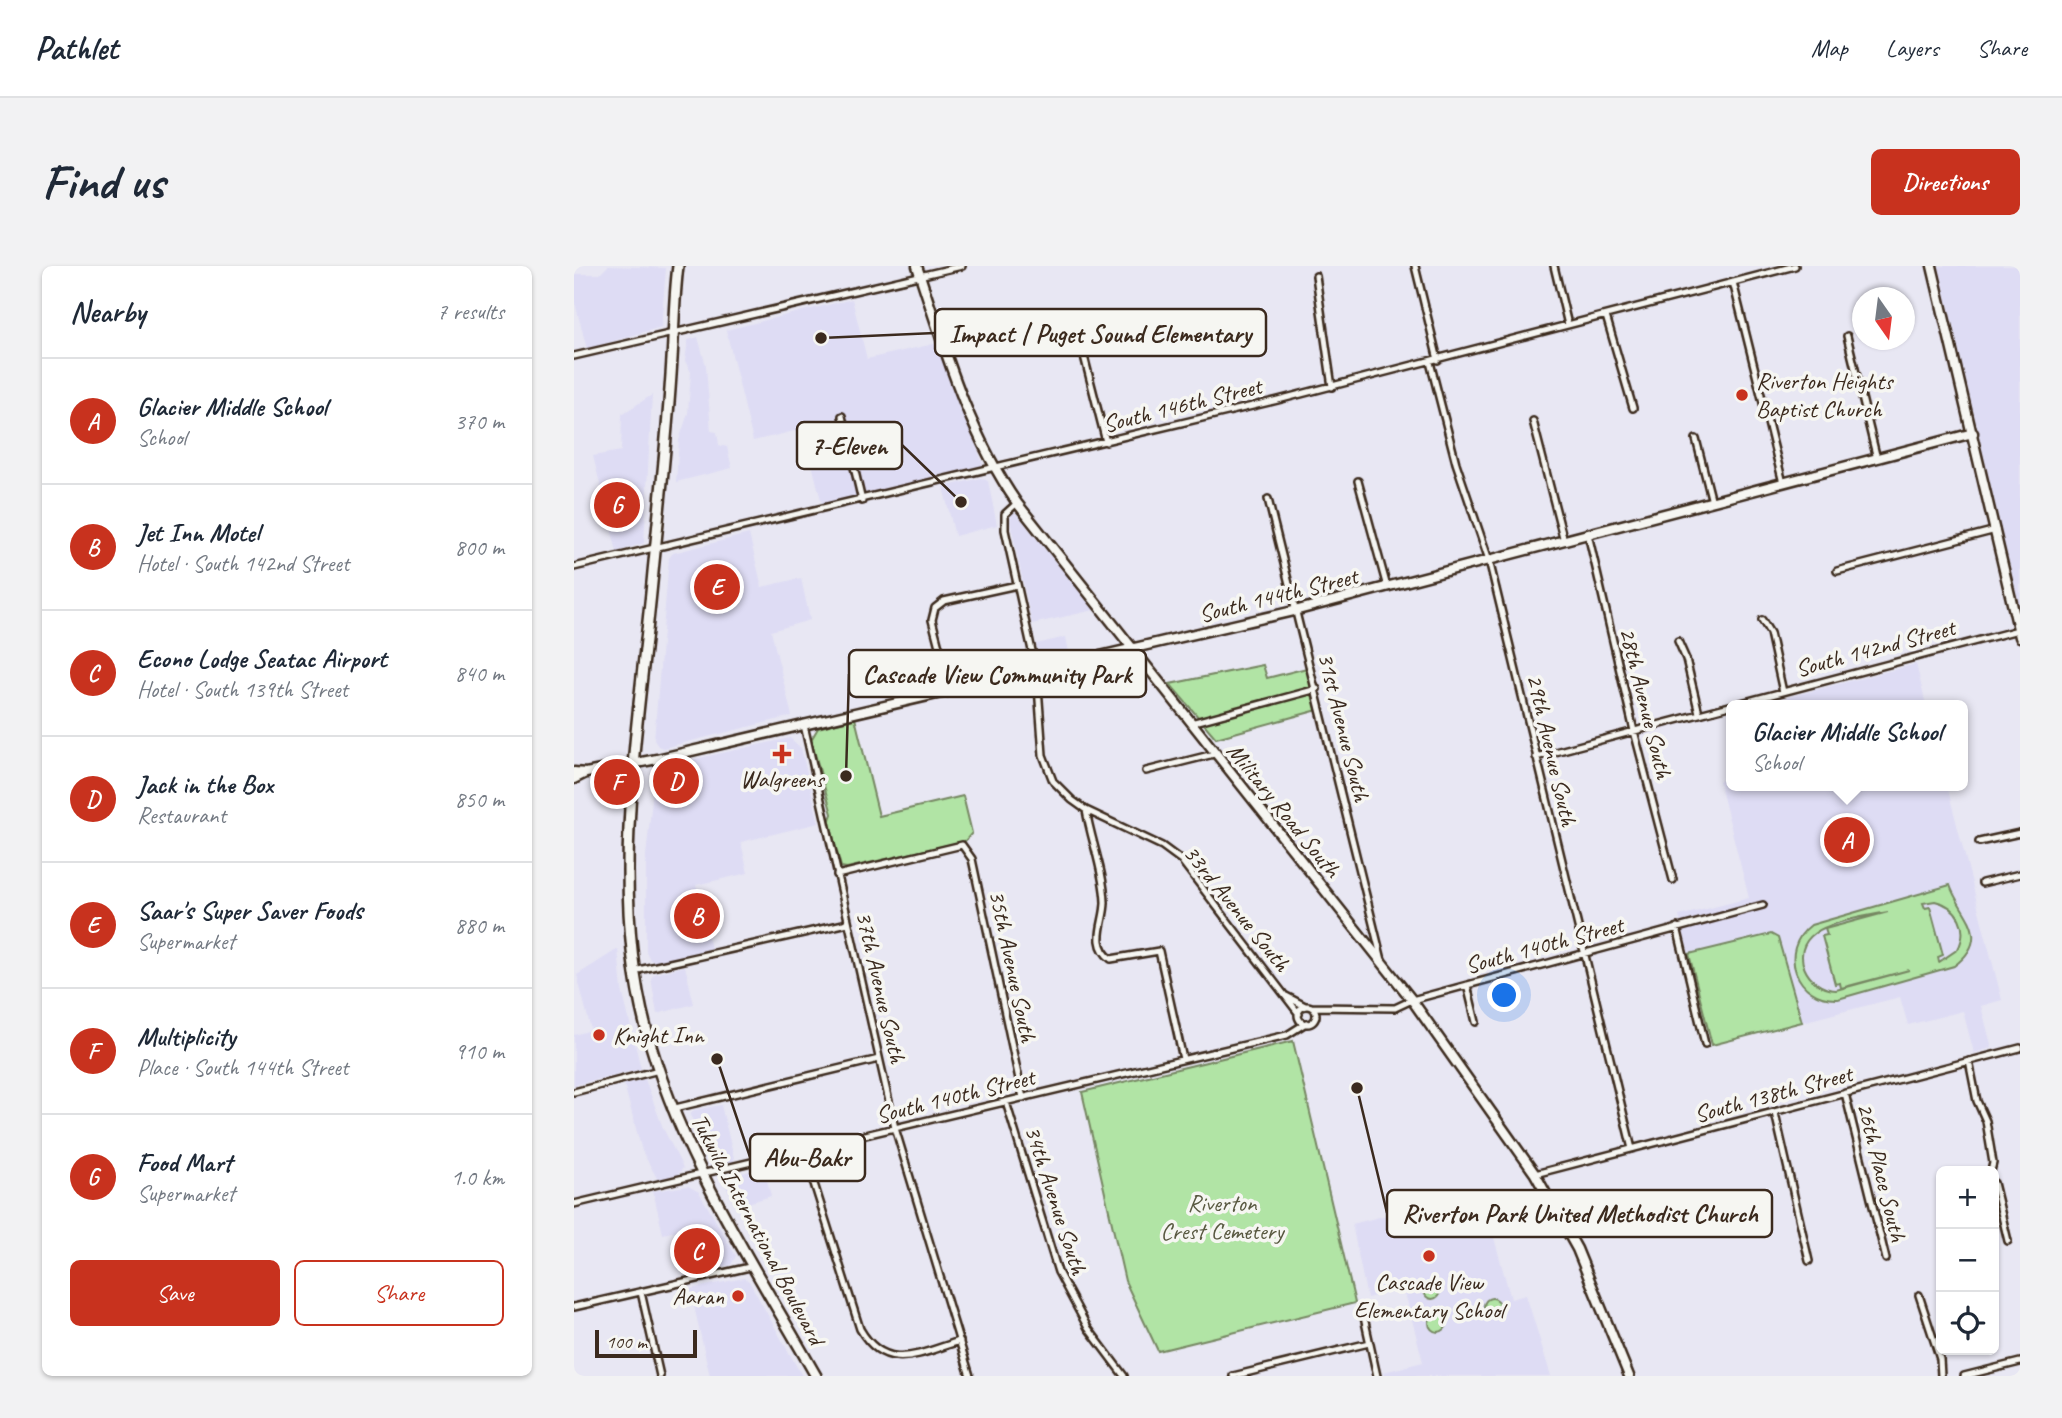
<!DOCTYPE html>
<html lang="en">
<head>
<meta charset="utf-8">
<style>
	:root { --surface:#fff; --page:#f2f2f3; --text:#1f2937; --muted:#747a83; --line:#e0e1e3; --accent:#c8321e }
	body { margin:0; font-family:Caveat,sans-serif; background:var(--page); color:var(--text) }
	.controls { position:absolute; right:21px; bottom:21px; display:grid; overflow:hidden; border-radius:10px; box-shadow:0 2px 5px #0004 }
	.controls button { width:63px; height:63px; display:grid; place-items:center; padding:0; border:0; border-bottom:2px solid var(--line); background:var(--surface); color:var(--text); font:35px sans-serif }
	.compass { position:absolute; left:1278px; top:21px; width:63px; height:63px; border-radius:50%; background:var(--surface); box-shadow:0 2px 5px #0004; rotate:166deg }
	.scale { position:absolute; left:21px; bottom:18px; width:102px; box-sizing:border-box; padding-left:7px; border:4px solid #3b2a1e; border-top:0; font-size:19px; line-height:24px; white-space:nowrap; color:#3b2a1e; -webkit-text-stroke:5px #f6f6f2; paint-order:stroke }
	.you { position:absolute; left:931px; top:730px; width:24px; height:24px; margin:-18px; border:5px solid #fff; border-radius:50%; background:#1a73e8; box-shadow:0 0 0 10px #1a73e833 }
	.badge { display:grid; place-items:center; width:46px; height:46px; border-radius:50%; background:var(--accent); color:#fff; font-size:23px; font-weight:700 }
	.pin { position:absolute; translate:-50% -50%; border:4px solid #fff; box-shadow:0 2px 7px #0006 }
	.popup { position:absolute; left:1152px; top:434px; width:242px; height:91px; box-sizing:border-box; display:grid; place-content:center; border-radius:10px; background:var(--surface); filter:drop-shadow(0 2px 5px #0005); font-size:23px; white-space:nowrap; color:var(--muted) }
	.popup b { font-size:26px; color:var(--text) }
	.popup::after { content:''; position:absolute; left:50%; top:100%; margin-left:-14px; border:14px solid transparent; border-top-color:var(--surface) }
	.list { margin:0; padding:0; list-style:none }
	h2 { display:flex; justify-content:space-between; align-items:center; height:91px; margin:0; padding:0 28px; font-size:30px }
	h2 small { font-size:23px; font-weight:400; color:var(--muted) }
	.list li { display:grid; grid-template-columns:46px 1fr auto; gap:21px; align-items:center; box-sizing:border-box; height:126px; padding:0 28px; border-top:2px solid var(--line) }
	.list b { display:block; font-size:26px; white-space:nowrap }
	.list p { margin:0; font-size:23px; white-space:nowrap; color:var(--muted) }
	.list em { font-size:23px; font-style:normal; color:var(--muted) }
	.actions { display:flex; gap:14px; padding:21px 28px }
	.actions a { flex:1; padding:16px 0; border:2px solid var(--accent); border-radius:10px; text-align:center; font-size:24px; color:var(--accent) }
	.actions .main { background:var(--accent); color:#fff }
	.icon { flex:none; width:38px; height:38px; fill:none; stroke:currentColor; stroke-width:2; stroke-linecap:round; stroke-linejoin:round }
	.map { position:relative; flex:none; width:1446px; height:1110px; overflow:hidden; border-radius:10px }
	header { display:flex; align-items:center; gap:42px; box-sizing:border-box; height:98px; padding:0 35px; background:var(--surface); border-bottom:2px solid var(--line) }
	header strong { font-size:33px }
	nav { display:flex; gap:38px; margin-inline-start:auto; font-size:24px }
	.intro { display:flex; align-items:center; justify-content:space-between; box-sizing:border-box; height:168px; padding:0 42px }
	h1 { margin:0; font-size:49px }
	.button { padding:18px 32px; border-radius:10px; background:var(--accent); color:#fff; font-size:24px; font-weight:700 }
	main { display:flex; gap:42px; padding:0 42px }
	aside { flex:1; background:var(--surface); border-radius:10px; box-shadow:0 2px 5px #0004 }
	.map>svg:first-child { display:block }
</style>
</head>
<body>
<header>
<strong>Pathlet</strong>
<nav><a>Map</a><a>Layers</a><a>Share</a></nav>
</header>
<div class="intro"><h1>Find us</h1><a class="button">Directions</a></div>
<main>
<aside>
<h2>Nearby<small>7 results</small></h2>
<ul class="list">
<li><span class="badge">A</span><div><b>Glacier Middle School</b><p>School</p></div><em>370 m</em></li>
<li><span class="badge">B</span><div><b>Jet Inn Motel</b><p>Hotel · South 142nd Street</p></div><em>800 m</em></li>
<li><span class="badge">C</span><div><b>Econo Lodge Seatac Airport</b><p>Hotel · South 139th Street</p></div><em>840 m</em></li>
<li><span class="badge">D</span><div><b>Jack in the Box</b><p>Restaurant</p></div><em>850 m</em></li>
<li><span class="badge">E</span><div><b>Saar's Super Saver Foods</b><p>Supermarket</p></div><em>880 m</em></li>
<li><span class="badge">F</span><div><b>Multiplicity</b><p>Place · South 144th Street</p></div><em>910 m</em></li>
<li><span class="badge">G</span><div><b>Food Mart</b><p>Supermarket</p></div><em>1.0 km</em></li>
</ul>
<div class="actions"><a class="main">Save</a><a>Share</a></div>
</aside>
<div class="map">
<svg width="1446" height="1110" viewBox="0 0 1446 1110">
	<rect width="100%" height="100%" fill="#e8e7f3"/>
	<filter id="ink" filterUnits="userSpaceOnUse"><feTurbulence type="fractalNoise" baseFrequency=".0143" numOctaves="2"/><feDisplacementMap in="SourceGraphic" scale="14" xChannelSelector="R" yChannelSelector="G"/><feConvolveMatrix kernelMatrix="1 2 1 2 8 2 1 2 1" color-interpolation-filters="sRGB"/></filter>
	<g filter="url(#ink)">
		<path fill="#dedcf4" d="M34,0L92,2L87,61L13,83L0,33V8H26Z
			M1365,0H1446V343Z
			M278,33L293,93L364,77L409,198L407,201L248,238L229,163L179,175L152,64Z
			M124,71L132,100L137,165L143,166L145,179L153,181L158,202L102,216L105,174L114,147L117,106L111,95L114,74Z
			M78,129L70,277L43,286L19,190L47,185L48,148Z
			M407,212L414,215L423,259L381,270L369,221Z
			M438,247H442L520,344L458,358L436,255Z
			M175,268L188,321L227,312L236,354L197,365L218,450L89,482L84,480L80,474L95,292L99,287Z
			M492,371L496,391L469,396L462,378Z
			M1342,398L1352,439L1207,438L1206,433Z
			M216,472L227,482L245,557L167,576L174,607L122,619L137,683L81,696L76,694L72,685V590L81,505L84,501Z
			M1157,512L1158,520H1373L1428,734L1407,740L1418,782L1400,787L1389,745L1334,759L1326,731L1138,779L1105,650L1175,632L1145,515Z
			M44,683L48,724L67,803L0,819V769L17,764L3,709Z
			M111,700L120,738L83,748L77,712L80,708Z
			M71,813L89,862L109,902L103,910L84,914L68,885L50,818Z
			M147,839L161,896L146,899L139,896L116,849L120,844Z
			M190,901L197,930L164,940L153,922L154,911Z
			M114,920L125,926L162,990L157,999L119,1008L107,964L89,968L79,925Z
			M907,925L937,1033L952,1029L977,1110H811L810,1106L849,1096L830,1023L793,1032L778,958Z
			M170,1012L175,1015L228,1110H136L116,1023Z"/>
		<path fill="#b1e4a5" stroke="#768762" stroke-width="2" fill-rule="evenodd" d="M689,399L693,412L733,402L744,444L642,472L596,418Z
			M281,452L305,550L389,530L398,567L391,575L273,602L267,601L255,556L258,548L237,474L244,462Z
			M1376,619C1385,648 1421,669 1380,700L1264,733C1222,735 1203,685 1237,659ZM1361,635C1384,640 1395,662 1384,683L1365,696L1364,691L1369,689L1356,641L1351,642L1349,637ZM1314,646L1251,663L1253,669L1248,670L1261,718L1266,717L1267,722L1335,704L1262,724C1233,723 1214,686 1241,667C1255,656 1296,649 1314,646Z
			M1197,668L1204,672L1228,756L1138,779L1115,688Z
			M719,775L781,1037L584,1085L551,1015L508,826Z
			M850 1025a8 8 0 1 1 16 0a8 8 0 1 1-16 0Z
			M910 1040a8 8 0 1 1 16 0a8 8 0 1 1-16 0Z
			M855 1057a9 9 0 1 1 18 0a9 9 0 1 1-18 0Z"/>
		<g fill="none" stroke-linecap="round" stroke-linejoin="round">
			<g stroke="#3b2a1e" stroke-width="10">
				<path id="street" d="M841,0L864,94
					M980,0L994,59
					M742,10L758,121
					M1159,16L1209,217
					M1032,50L1059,142
					M1273,70L1303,193
					M509,86L532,176
					M0,90L388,0
					M856,96L882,197L915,294L1058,883
					M268,150L288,235
					M959,155L990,275
					M1122,173L1138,236
					M784,215L813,321
					M694,233L808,694
					M443,237L431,248V264L463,407L469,489L479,515L498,534L512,544L588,580L607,594L725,748
					M1014,268L1060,465L1099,614
					M0,301L704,134L1221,0
					M1263,305L1422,264
					M1188,354L1196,367L1209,426
					M1104,375L1112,393L1125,447
					M377,426L358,354L361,342L370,335L443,319
					M617,457L743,423
					M230,459L321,862L396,1110
					M962,491L1444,364
					M572,505L640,488
					M512,544C517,574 530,606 531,636C531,657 516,677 537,693L585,685L609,793
					M1405,576L1446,567
					M263,609L388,579L398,593L449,832
					M1408,617L1446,608
					M1103,661L1131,778
					M60,705L274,657
					M893,719L902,756
					M712,730L731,740
					M724 749a9 9 0 1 1 18 0a9 9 0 1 1-18 0Z
					M737,741L821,742L838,734L1189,639
					M1395,795L1403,835L1412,855L1419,897L1417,905
					M0,826L85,804
					M1271,827L1312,993
					M432,836L484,1006L514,1062L550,1110
					M97,843L305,793
					M1201,847L1235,995
					M230,886L286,1063C312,1108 346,1087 386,1075
					M961,908L1446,782
					M1420,917L1434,975
					M0,938L713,769L732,757
					M67,1026L86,1110
					M1345,1029L1366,1093L1367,1110
					M0,1041L180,1000
					M788,1042L803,1110
					M659,1110L795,1077
					M1390,1110L1446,1096"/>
			</g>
			<g stroke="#3b2a1e" stroke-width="13">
				<path id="secondary" d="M343,0C370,82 394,166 443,237L838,734L961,908L1003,983L1055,1110
					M1358,0L1446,371
					M0,506L12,507L83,493L724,344L1399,167
					M0,513L12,507"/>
			</g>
			<g stroke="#3b2a1e" stroke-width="14">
				<path id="primary" d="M104,0C100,31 100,62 98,93C94,164 86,235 79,306C66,451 34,620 72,762C105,888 179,998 242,1110"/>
			</g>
			<use href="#street" stroke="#f6f6f2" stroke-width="5"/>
			<use href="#secondary" stroke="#f6f6f2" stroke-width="8"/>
			<use href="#primary" stroke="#f6f6f2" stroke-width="9"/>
		</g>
	</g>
	<g fill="#c8321e" stroke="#f6f6f2" stroke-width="2.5">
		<circle cx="1168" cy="129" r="7"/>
		<path d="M204.5 477.5h7v7h7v7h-7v7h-7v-7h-7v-7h7z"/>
		<circle cx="25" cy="769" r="7"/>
		<circle cx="855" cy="990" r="7"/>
		<circle cx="164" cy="1030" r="7"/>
	</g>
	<g text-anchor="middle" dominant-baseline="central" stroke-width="7" stroke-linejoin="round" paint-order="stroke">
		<g font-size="24" fill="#3b2a1e" stroke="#f6f6f2" text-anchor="start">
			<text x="1182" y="115">Riverton Heights<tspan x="1182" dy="28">Baptist Church</tspan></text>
			<text x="208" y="513" text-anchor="middle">Walgreens</text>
			<text x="39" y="769">Knight Inn</text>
			<text x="855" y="1016" text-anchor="middle">Cascade View<tspan x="855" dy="28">Elementary School</tspan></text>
			<text x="150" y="1030" text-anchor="end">Aaran</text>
		</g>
		<g font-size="24" fill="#3b2a1e" stroke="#f6f6f2">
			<text transform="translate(608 139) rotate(-14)">South 146th Street</text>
			<text transform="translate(704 329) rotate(-14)">South 144th Street</text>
			<text transform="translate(1301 382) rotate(-15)">South 142nd Street</text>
			<text transform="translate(1072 437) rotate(76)">28th Avenue South</text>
			<text transform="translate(770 461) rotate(76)">31st Avenue South</text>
			<text transform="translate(978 484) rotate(77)">29th Avenue South</text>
			<text transform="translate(710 544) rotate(51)">Military Road South</text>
			<text transform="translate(663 642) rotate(51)">33rd Avenue South</text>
			<text transform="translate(970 679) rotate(-15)">South 140th Street</text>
			<text transform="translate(439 700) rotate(78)">35th Avenue South</text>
			<text transform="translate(307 721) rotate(77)">37th Avenue South</text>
			<text transform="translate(1199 828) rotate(-15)">South 138th Street</text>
			<text transform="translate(381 830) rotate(-14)">South 140th Street</text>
			<text transform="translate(1308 906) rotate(76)">26th Place South</text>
			<text transform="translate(482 934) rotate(72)">34th Avenue South</text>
			<text transform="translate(184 963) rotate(62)">Tukwila International Boulevard</text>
		</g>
		<g font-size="24" fill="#585840" stroke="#f6f6f2">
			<text x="648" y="937">Riverton<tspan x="648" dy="28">Crest Cemetery</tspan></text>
		</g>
	</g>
	<path fill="none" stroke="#3b2a1e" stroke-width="2.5" d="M247 72L361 67M387 236L328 179M272 510L275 408M143 793L176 891M783 822L813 947"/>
	<g fill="#3b2a1e" stroke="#f6f6f2" stroke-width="2.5">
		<circle cx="247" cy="72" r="7"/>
		<circle cx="387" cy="236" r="7"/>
		<circle cx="272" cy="510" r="7"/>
		<circle cx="143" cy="793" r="7"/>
		<circle cx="783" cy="822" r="7"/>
	</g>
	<g fill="#f6f6f2" stroke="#3b2a1e" stroke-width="2.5">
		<rect x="361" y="43" width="331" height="47" rx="7"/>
		<rect x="223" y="156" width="105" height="47" rx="7"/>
		<rect x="275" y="384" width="297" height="47" rx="7"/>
		<rect x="176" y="868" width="115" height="47" rx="7"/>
		<rect x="813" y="924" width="385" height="47" rx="7"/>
	</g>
	<g font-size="26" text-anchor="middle" font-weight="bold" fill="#3b2a1e">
		<text x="526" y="76">Impact | Puget Sound Elementary</text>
		<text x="275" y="188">7-Eleven</text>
		<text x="423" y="417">Cascade View Community Park</text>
		<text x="233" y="900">Abu-Bakr</text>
		<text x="1006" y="956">Riverton Park United Methodist Church</text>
	</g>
</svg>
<div class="controls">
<button>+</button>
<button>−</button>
<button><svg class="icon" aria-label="locate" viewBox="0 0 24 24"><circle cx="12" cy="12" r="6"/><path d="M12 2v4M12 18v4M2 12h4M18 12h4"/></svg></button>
</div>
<svg class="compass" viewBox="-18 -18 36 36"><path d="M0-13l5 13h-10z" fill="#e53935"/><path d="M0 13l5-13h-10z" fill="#747a83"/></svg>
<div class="scale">100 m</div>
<div class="you"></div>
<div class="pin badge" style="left:1273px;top:574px">A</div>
<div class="popup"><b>Glacier Middle School</b>School</div>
<div class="pin badge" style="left:123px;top:650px">B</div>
<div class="pin badge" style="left:123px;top:985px">C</div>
<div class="pin badge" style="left:102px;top:515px">D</div>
<div class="pin badge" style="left:143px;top:321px">E</div>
<div class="pin badge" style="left:43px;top:516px">F</div>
<div class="pin badge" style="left:43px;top:239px">G</div>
</div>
</main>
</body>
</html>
